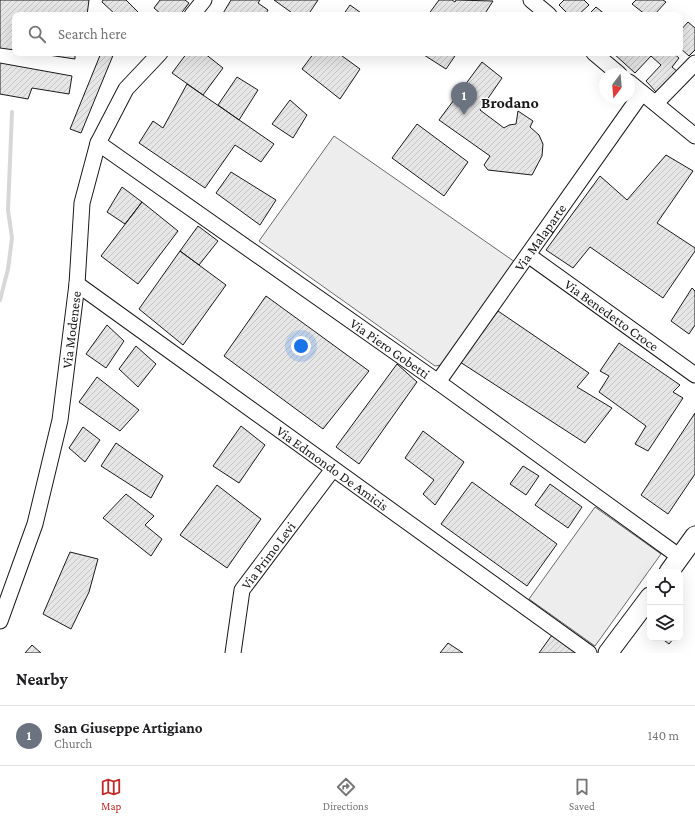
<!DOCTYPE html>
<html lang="en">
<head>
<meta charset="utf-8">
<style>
	:root { --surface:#fff; --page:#f2f2f2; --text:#202124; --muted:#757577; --line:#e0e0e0; --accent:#c62828 }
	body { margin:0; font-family:"Crimson Pro",serif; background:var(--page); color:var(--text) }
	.controls { position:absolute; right:12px; bottom:12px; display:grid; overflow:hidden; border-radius:8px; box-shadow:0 4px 16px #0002 }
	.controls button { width:36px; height:36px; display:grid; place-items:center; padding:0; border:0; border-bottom:1px solid var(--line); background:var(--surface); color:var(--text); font:20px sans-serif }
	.compass { position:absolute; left:599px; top:68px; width:36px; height:36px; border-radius:50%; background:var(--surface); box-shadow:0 4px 16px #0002; rotate:196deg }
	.you { position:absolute; left:301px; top:346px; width:14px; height:14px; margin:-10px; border:3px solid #fff; border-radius:50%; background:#1a73e8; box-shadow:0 0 0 6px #1a73e833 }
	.badge { display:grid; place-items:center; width:26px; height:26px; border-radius:50%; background:var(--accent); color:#fff; font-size:13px; font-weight:700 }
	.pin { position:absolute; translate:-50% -33px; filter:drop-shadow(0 1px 2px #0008) }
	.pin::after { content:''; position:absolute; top:21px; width:14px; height:12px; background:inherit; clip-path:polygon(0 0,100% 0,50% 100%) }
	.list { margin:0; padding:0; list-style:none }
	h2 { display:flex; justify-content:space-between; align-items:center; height:52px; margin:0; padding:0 16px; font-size:17px }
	h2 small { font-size:13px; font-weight:400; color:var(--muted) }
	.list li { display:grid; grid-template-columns:26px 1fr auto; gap:12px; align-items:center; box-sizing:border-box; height:60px; padding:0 16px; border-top:1px solid var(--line) }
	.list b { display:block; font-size:15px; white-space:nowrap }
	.list p { margin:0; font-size:13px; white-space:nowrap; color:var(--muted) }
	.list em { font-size:13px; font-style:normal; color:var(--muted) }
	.icon { flex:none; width:22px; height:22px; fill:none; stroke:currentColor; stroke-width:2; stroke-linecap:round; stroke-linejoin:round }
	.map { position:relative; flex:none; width:695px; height:653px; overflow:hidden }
	.search { position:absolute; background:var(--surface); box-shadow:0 4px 16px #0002; left:12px; right:12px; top:12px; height:44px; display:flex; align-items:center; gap:10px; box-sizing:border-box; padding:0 14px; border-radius:8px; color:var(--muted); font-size:15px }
	.sheet { height:112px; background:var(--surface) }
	nav { display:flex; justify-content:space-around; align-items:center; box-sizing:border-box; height:56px; border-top:1px solid var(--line); background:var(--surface); font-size:11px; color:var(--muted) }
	nav a { display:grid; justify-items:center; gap:2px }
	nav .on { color:var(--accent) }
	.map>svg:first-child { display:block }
</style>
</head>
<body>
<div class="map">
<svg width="695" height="653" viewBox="0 0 695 653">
	<defs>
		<pattern id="building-hatch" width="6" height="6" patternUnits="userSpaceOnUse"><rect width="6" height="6" fill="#e6e6e6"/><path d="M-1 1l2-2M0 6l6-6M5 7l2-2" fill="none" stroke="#c5c5c5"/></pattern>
	</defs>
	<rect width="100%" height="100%" fill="#fff"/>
	<path fill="#ededed" stroke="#6a6a6a" d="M334,136L515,262L441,365L435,366L259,241Z
		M595,507L661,554L595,646L529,599Z"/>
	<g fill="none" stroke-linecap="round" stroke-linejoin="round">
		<path stroke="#d7d7d7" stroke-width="4" d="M0,300L8,269L12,238L8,210L12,112"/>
	</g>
	<path fill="url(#building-hatch)" stroke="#1a1a1a" d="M0,0H89L87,15H15V50L0,48Z
		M103,0H126L141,15H116L102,2Z
		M160,0H185L189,3L180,15H162L154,8Z
		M231,0H260L258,3L268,10L265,15H222Z
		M274,0H318L308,15H295Z
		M439,0H452L455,2L456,0L493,1L484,15H428Z
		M564,0H584L589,5L578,15H569L559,5Z
		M636,0H663L666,2L654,15H646L632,4Z
		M350,5L364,15H343Z
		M596,7L606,15H588Z
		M688,22L695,28V50L689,56L680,48V31Z
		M35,53H75V59Z
		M101,53H114L81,133L70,129Z
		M187,53H204L223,68L203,95L172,73Z
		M314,53H338L360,69L340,99L302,69Z
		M426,53H457L446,69L424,55Z
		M613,53H673L679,58L672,67L678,72L657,93L646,81L661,65L651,56L635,73Z
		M482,62L502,78L480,110L504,128L509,125L516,124L518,111L533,121L530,127L539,135L543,144L542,156L532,175L488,170L484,165L490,156L439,120Z
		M0,63L72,76L69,94L32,88L28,99L0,94Z
		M237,77L258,90L239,120L218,105Z
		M187,84L274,144L261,162L235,145L205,188L139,143L153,121L163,128Z
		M290,100L307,115L293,138L272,124Z
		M417,124L468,162L444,196L392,158Z
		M666,155L693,171L657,223L695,248V251L663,298L590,247L573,268L546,250L600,176L627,200Z
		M231,172L276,200L260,225L216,193Z
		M122,187L142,202L125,224L107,212Z
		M142,202L178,231L138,284L101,256Z
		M198,226L218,241L199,265L180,251Z
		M180,251L226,285L183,345L139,309Z
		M692,288L695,291V325L689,334L671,321Z
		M266,296L369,371L323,429L224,356Z
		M498,311L589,373L577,387L612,408L585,443L460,362Z
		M107,325L124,341L106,368L86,354Z
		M619,343L680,385L673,392L683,398L648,451L635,444L646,426L599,392L609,376L600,371Z
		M136,346L156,364L138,387L119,369Z
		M397,364L417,382L359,464L336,447Z
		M97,377L139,410L120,431L79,402Z
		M695,413V474L668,514L641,495Z
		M241,426L265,445L239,483L213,466Z
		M83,427L100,440L85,462L69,448Z
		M423,431L464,462L435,505L423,494L434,480L405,458Z
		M116,443L163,476L151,498L101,466Z
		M523,466L539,476L526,495L510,484Z
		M472,482L557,544L527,586L441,524Z
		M550,484L582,507L568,528L535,505Z
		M217,485L261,519L227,568L180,535Z
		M126,494L154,516L145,525L162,539L151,556L103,518Z
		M70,552L98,559L89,592L71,629L43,614Z
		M552,635L577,653H539Z
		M661,638H674L669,644Z
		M448,643L463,653H440Z
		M32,645L41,653H25Z"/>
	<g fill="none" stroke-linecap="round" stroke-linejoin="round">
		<g stroke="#1a1a1a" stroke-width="17">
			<g id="minor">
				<path d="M531,0L549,15"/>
				<path d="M192,15L204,0"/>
				<path d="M594,53L619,74"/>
				<path d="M629,82L695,136"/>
				<path d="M656,103L695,63"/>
				<path id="s1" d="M98,143L438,382L680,557"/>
				<path id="s2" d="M528,255L695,375"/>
				<path id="s3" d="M77,284L589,653"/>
				<path id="s4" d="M438,382L642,93"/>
				<path id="s5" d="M0,621L35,524L60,420L77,284L82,203L98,143L126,89L160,53"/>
				<path id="s6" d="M233,653L242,590L333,469"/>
			</g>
		</g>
		<g stroke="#1a1a1a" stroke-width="21">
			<path id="major" d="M669,572L695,536
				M608,653L650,597"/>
		</g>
		<use href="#minor" stroke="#fff" stroke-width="15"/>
		<use href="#major" stroke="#fff" stroke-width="19"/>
	</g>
	<g text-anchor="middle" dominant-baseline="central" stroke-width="3" stroke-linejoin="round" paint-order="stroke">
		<g font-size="14" fill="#1a1a1a" stroke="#fff">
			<text stroke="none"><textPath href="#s4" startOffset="177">Via Malaparte</textPath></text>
			<text stroke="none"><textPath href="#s2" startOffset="103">Via Benedetto Croce</textPath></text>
			<text stroke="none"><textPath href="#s5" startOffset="301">Via Modenese</textPath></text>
			<text stroke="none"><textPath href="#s1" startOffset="357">Via Piero Gobetti</textPath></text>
			<text stroke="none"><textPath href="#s3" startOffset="315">Via Edmondo De Amicis</textPath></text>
			<text stroke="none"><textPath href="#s6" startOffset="107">Via Primo Levi</textPath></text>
		</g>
		<g font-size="16" font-weight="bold" fill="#1a1a1a" stroke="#fff">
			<text x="510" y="102">Brodano</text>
		</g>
	</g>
</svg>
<div class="controls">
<button><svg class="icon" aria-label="locate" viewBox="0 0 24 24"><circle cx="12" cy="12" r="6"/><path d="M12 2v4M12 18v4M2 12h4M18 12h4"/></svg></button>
<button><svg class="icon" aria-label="layers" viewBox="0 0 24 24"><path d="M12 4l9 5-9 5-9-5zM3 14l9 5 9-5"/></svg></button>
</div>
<svg class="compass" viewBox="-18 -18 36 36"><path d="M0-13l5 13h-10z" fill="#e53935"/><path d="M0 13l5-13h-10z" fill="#757577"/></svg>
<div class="you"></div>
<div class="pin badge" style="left:464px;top:115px;background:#6b7280">1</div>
<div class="search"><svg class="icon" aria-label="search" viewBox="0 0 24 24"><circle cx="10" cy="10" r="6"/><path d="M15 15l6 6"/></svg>Search here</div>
</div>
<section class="sheet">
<h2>Nearby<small></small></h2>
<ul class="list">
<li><span class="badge" style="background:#6b7280">1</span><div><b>San Giuseppe Artigiano</b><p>Church</p></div><em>140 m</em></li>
</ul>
</section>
<nav>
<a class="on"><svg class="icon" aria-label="map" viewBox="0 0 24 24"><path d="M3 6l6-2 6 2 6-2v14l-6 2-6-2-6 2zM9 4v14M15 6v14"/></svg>Map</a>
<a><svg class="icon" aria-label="directions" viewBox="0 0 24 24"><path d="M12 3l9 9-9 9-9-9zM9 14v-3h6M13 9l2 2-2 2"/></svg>Directions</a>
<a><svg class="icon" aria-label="saved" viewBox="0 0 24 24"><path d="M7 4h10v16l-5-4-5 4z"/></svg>Saved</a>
</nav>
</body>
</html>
